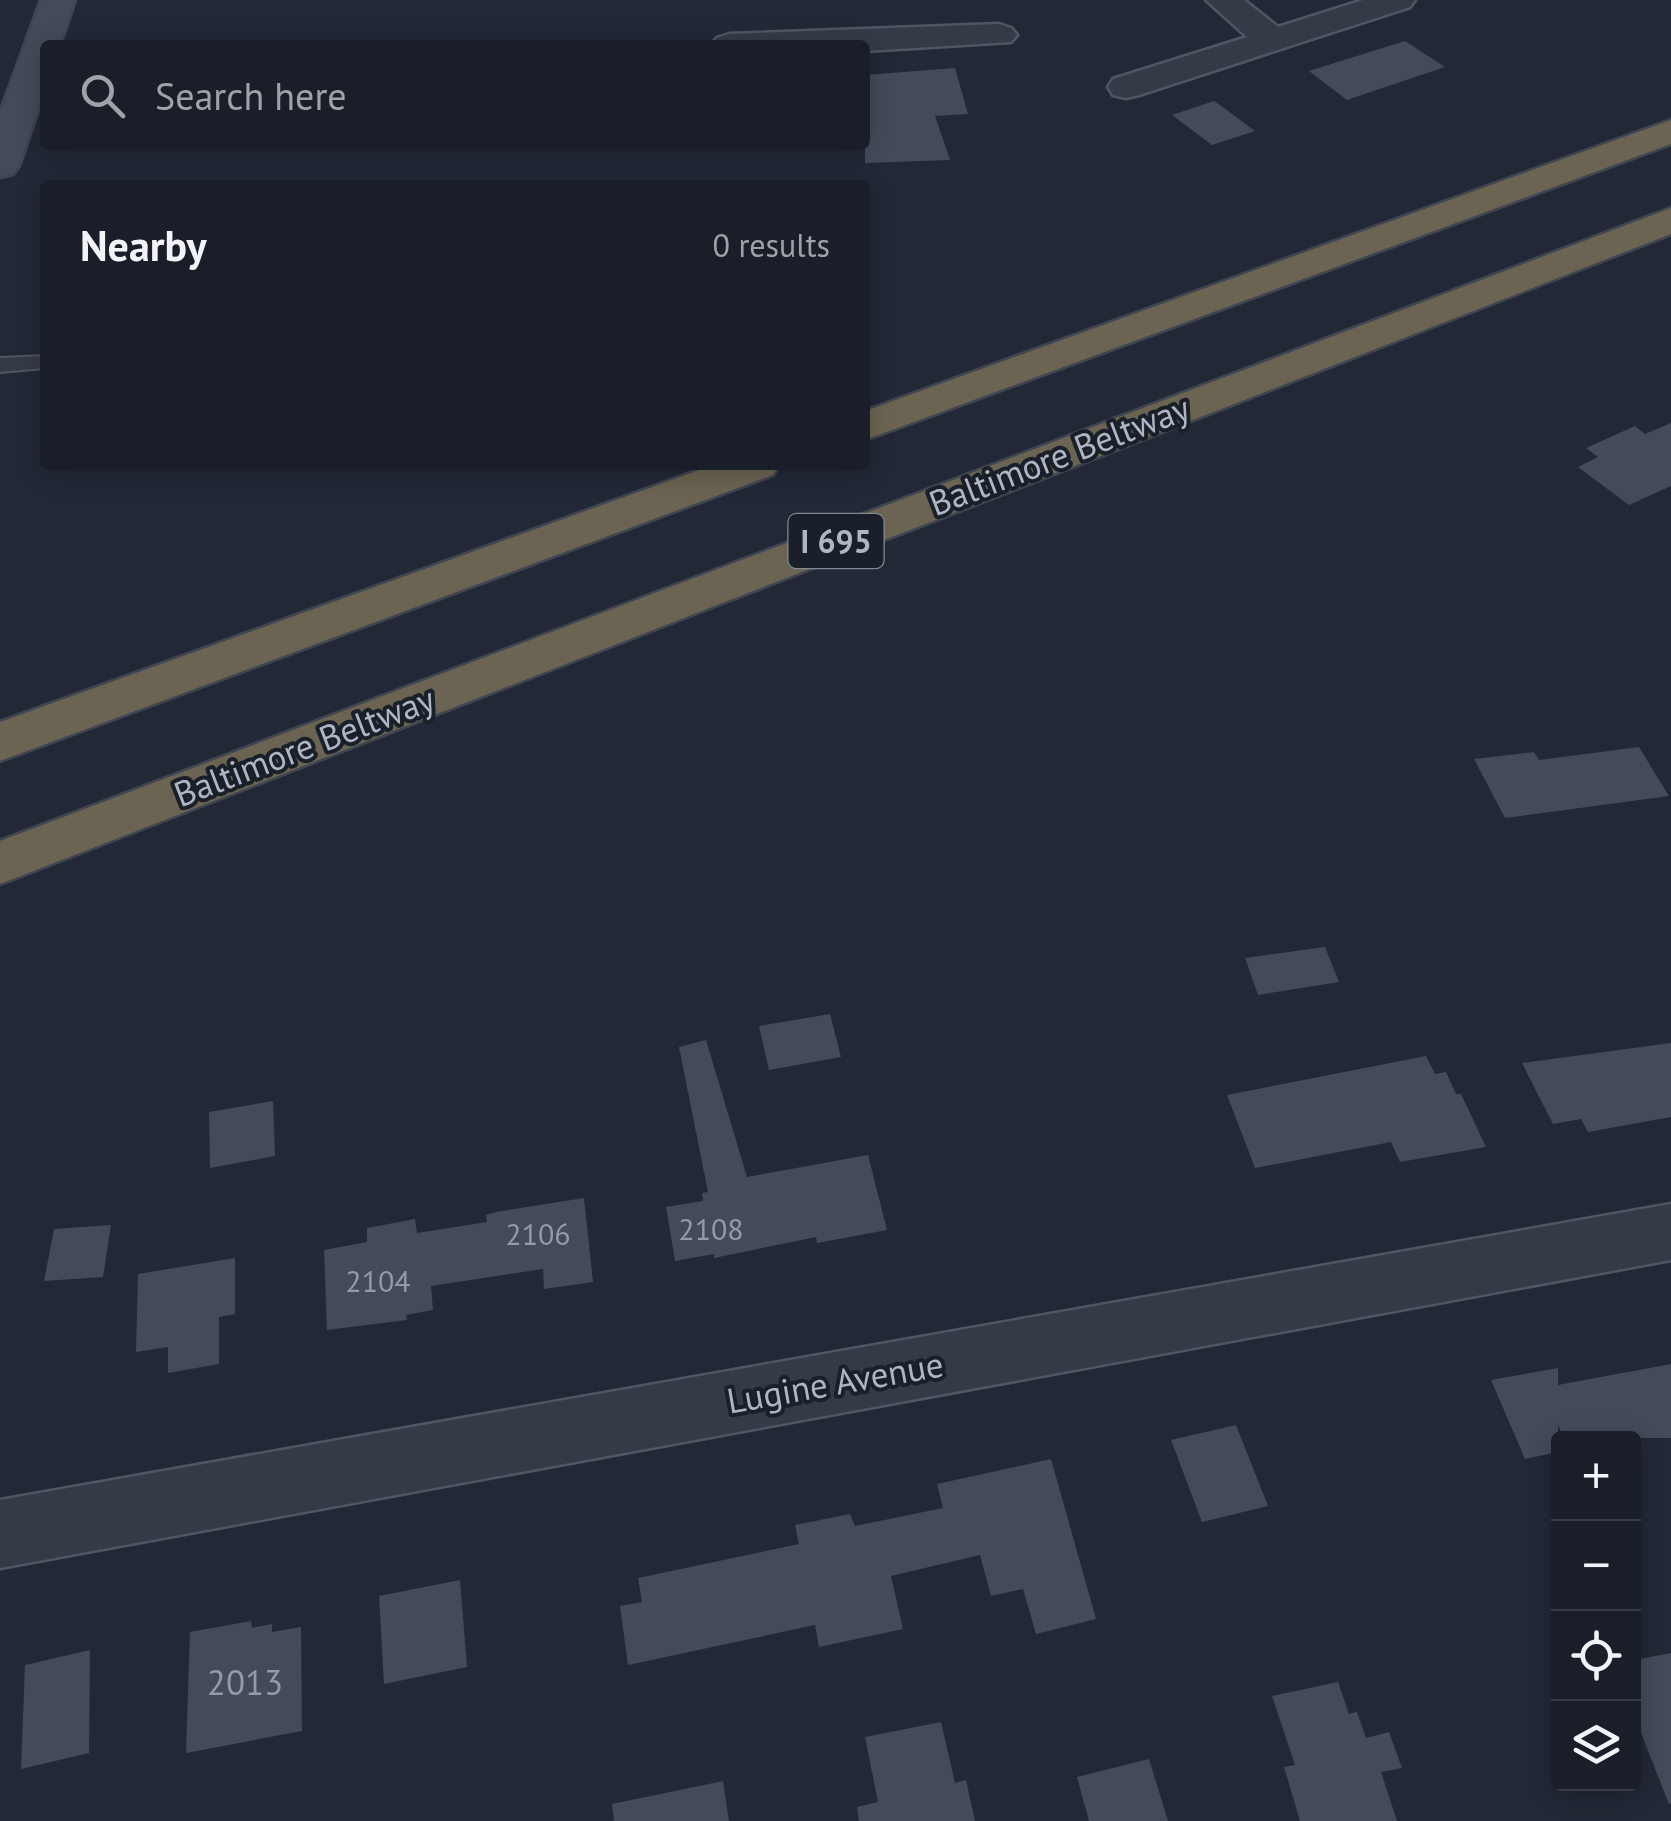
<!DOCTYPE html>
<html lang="en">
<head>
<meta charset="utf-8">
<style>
	:root { --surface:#1a1e28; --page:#272b34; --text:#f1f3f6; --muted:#9fa2a8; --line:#383c45 }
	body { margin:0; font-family:"PT Sans",sans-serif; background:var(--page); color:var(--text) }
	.controls { position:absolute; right:30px; bottom:30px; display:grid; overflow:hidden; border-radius:10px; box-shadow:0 5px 25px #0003 }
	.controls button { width:90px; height:90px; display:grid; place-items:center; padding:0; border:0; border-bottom:2px solid var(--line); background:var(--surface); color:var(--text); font:50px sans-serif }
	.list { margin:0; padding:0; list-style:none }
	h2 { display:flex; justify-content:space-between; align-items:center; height:130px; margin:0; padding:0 40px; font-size:42px }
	h2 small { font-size:32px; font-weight:400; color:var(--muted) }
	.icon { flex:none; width:55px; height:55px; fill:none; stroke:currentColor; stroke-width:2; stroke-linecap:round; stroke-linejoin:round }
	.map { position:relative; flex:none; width:1671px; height:1821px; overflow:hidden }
	.search { position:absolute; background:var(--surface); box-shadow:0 5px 25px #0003; left:40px; top:40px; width:830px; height:110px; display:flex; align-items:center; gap:25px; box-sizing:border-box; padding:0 35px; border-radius:10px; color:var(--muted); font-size:38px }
	.panel { position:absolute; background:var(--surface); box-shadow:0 5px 25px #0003; left:40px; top:180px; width:830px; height:290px; border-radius:10px }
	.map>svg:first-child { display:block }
</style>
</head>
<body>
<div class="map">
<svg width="1671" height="1821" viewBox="0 0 1671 1821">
	<rect width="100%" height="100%" fill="#222835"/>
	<path fill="#434b5a" d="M1405,41L1445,67L1347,100L1309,71Z
		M955,68L968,114L935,116L950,160L865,163V75Z
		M1214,101L1224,108L1255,131L1212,145L1172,115Z
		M1671,423V486L1629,505L1578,467L1598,457L1586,448L1635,426L1645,434Z
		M1639,747L1669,796L1505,818L1474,759L1534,752L1539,760Z
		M1325,947L1339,982L1258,995L1245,958Z
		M830,1014L841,1057L769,1070L759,1026Z
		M706,1040L747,1177L868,1155L887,1230L817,1243L816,1237L714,1258V1254L675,1261L666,1207L703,1201L702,1193L708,1192L679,1047Z
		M1671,1043V1117L1588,1132L1581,1119L1553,1124L1522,1063Z
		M1426,1056L1435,1074L1446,1072L1456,1094H1461L1486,1147L1400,1162L1391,1142L1255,1168L1227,1095Z
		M273,1101L275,1156L210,1168L209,1112Z
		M584,1198L593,1282L544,1289L543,1269L431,1286L433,1310L406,1315L407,1320L327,1330L324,1250L367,1242V1228L415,1219L417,1233L487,1222L486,1215L496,1212Z
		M111,1225L103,1277L44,1281L54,1229Z
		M235,1258V1314L219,1317V1364L168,1373V1347L136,1352L138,1274Z
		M1671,1364V1438H1564L1558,1425V1452L1525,1459L1491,1380L1558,1368V1385Z
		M1236,1425L1268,1506L1202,1522L1171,1440Z
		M1051,1459L1096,1619L1036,1634L1023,1589L991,1596L980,1555L891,1576L903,1629L819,1647L815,1625L628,1665L620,1606L642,1602L638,1578L799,1544L795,1525L850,1514L855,1526L943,1508L937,1484Z
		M460,1580L467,1667L384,1684L379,1596Z
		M251,1621L252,1628L272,1624V1632L301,1627L302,1731L186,1753L190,1632Z
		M90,1650L89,1753L21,1769L25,1665Z
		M1671,1653V1803L1669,1804L1634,1715V1660Z
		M1338,1682L1349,1714L1357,1712L1366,1738L1389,1732L1402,1768L1381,1772L1397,1821H1300L1284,1767L1295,1765L1272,1696Z
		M941,1722L955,1783L966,1780L975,1821H859L857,1807L878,1802L865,1737Z
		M1149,1759L1168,1821H1089L1077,1777Z
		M723,1781L729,1821H614L612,1804Z"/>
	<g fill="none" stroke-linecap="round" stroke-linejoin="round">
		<g stroke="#4f5561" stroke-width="4">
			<path id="lane" d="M45,356V368L0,372V358Z"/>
		</g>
		<g stroke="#4f5561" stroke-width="5">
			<path id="street" d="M1206,0H1244L1278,27L1363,0H1415L1410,7L1139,95L1126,98L1113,95L1108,87L1113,79L1247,37Z
				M999,24L1011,28L1017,35L1011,42L865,51V45H711L717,38L729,34Z
				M1671,1204V1260L0,1568V1500Z"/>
		</g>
		<g stroke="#3e4450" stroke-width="5">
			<path id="secondary" d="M41,0H75L60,45H45V89L19,166L13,174L0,177V113Z"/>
		</g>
		<g stroke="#3f4551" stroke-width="5">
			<path id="highway" d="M1671,120V144L865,440V411Z
				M1671,208V234L0,884V841Z
				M713,465H779L773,475L0,761V722Z"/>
		</g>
		<use href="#lane" fill="#353b46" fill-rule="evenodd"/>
		<use href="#street" fill="#353b46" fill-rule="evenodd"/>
		<use href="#secondary" fill="#434a59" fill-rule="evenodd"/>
		<use href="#highway" fill="#6b6452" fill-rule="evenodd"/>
	</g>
	<g text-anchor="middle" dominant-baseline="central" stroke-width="8" stroke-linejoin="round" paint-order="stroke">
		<g font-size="30" fill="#949aa9">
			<text x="711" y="1228">2108</text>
			<text x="538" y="1233">2106</text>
			<text x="378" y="1280">2104</text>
		</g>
		<rect fill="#1a202a" stroke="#828895" stroke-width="2.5" x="788.5" y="514" width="95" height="54" rx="8"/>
		<g font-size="32" font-weight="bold" fill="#afb5c3">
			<text x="836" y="541">I 695</text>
		</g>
		<g font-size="35" fill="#afb5c3" stroke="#1a202a">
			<text transform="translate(1059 455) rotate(-21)">Baltimore Beltway</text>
			<text transform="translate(304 746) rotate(-21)">Baltimore Beltway</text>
			<text transform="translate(835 1382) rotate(-10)">Lugine Avenue</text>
		</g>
		<g font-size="35" fill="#949aa9">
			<text x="245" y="1682">2013</text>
		</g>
	</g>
</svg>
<div class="controls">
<button>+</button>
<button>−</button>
<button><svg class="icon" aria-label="locate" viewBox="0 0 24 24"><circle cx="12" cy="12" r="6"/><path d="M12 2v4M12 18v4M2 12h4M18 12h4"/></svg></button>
<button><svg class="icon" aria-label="layers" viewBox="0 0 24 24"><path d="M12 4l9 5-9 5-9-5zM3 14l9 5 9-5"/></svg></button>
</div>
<div class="search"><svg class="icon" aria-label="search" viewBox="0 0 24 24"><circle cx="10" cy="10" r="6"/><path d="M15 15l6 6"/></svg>Search here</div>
<section class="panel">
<h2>Nearby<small>0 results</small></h2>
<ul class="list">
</ul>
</section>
</div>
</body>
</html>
